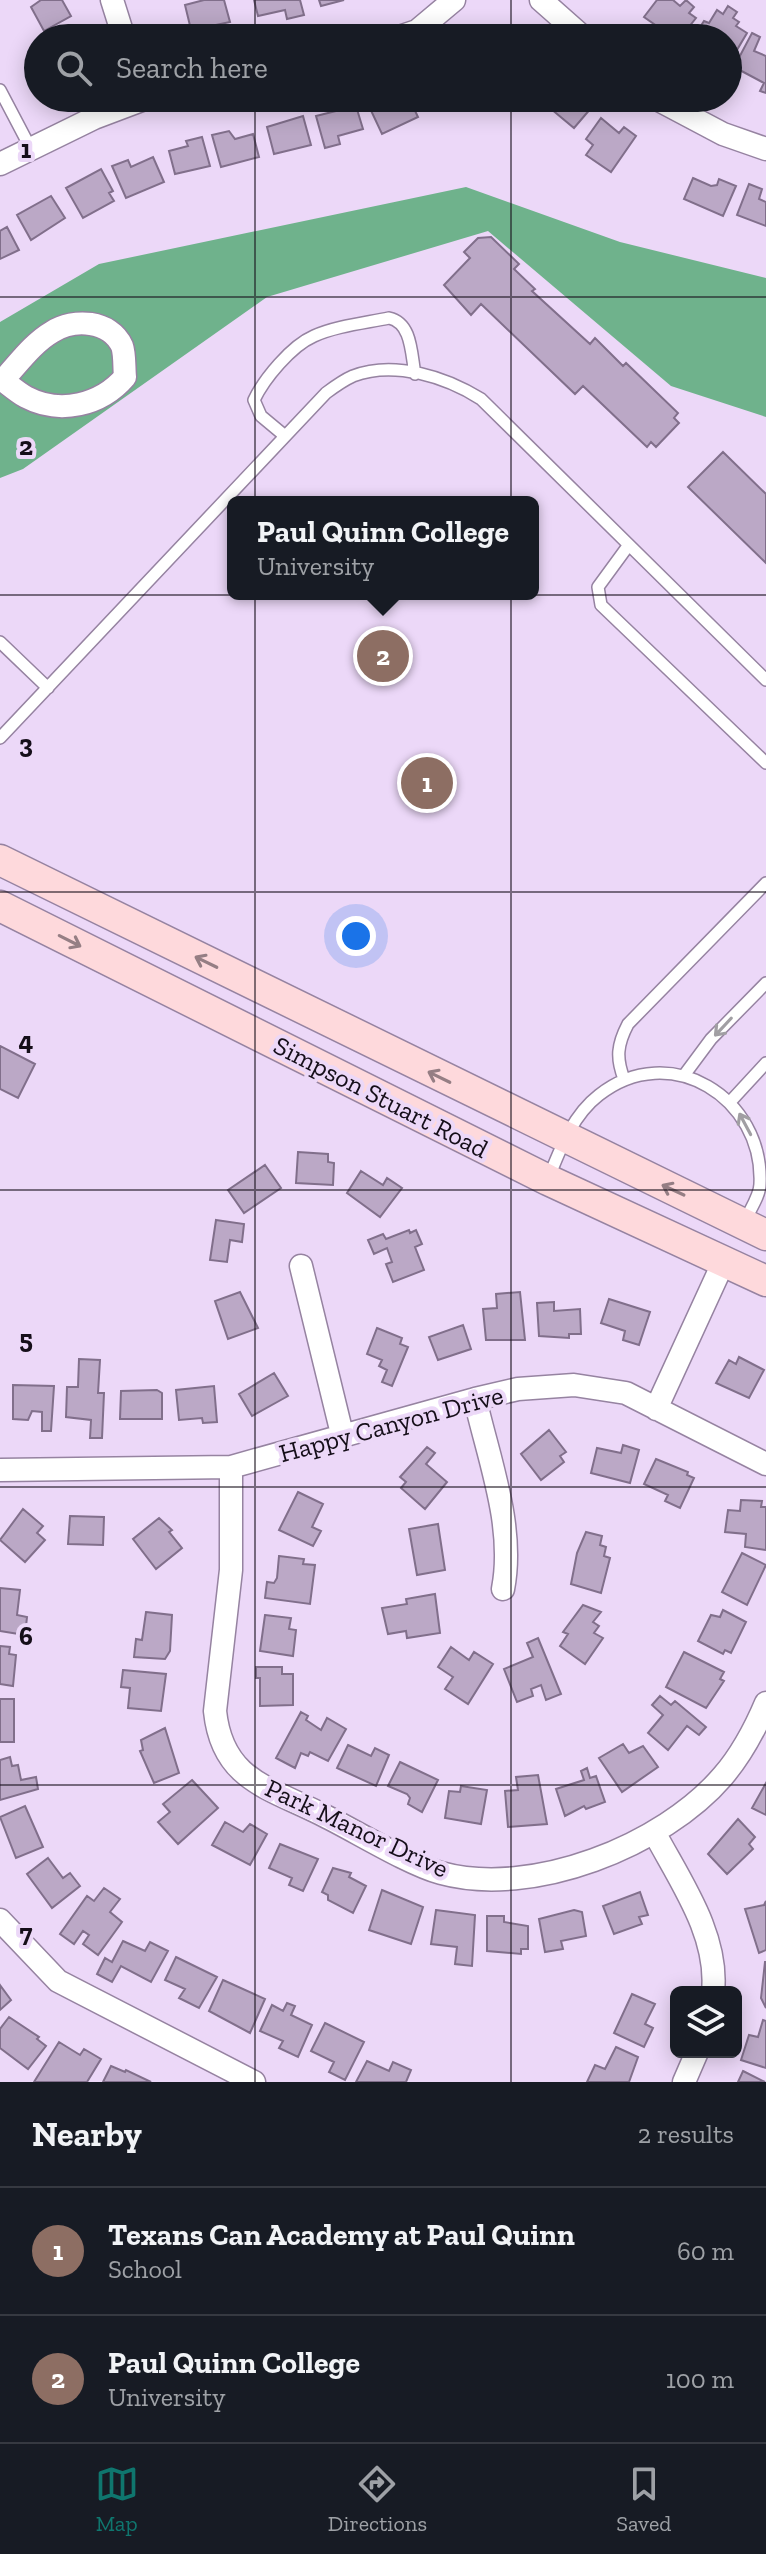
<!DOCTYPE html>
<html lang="en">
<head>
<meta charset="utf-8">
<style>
	:root { --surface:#171b24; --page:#20242c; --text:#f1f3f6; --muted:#9ea1a6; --line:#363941; --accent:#0f766e }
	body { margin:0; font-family:"Zilla Slab",serif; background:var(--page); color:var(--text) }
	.controls { position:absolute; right:24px; bottom:24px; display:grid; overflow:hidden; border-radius:12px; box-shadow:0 4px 20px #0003 }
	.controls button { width:72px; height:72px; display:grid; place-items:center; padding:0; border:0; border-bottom:2px solid var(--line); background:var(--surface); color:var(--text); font:40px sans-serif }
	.you { position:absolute; left:356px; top:936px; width:28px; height:28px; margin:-20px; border:6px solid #fff; border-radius:50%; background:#1a73e8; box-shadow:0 0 0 12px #1a73e833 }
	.badge { display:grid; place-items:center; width:52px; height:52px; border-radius:50%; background:var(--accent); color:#fff; font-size:26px; font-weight:700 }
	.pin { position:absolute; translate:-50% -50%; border:4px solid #fff; box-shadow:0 2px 8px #0006 }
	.popup { position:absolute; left:227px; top:496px; width:312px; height:104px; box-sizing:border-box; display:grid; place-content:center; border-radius:12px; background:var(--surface); filter:drop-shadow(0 2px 6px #0005); font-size:26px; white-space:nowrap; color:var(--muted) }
	.popup b { font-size:30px; color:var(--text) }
	.popup::after { content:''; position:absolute; left:50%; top:100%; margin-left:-16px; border:16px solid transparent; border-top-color:var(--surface) }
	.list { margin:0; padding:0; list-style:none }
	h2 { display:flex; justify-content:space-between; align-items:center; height:104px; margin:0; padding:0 32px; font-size:34px }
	h2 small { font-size:26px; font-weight:400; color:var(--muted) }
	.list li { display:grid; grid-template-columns:52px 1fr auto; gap:24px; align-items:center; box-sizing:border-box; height:128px; padding:0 32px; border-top:2px solid var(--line) }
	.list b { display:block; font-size:30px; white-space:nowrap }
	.list p { margin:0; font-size:26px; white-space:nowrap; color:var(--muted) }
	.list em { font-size:26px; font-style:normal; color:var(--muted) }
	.icon { flex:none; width:44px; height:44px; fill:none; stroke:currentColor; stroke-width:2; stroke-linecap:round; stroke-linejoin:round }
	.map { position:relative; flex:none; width:766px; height:2082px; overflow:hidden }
	.search { position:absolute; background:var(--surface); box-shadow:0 4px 20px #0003; left:24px; right:24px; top:24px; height:88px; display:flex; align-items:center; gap:20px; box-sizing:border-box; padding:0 28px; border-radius:44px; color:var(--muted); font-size:30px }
	.sheet { height:360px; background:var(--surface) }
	nav { display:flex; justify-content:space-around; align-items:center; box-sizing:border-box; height:112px; border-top:2px solid var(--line); background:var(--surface); font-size:22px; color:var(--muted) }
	nav a { display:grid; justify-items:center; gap:4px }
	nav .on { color:var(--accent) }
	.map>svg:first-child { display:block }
</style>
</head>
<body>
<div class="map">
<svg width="766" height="2082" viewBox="0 0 766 2082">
	<rect width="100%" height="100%" fill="#ecd8f8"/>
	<path fill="#6fb28c" d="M466,187L620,242L766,278V417L671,386L488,231L267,297L23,469L0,478V322L99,264Z"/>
	<path fill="#bba8c6" stroke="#816f8b" stroke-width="2" d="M41,0H62L71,16L44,31L31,7Z
		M204,0H224L230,22L206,27L207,34L193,38L185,5Z
		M254,0H300L304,15L287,19L285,10L258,16Z
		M319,0H344L321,6Z
		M657,0H673L680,6L686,0L694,7L689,13L696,18L680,38H674L644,17Z
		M728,6L737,12L733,18L739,22L736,26L747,33L728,65V38H693L704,21L709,23L717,10L723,14Z
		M509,26L521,38H497Z
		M752,33L760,37L754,51L766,56V93L760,91L764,83L734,67Z
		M376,98H383L386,102L409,98L418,117L382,134L367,102Z
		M547,98H584L592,107L574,128L551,109Z
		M356,106L363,129L338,136L340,144L325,148L316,116Z
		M303,116L311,145L274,154L267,127Z
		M601,118L619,133L624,127L636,136L611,172L586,155L593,145L586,139Z
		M229,131L235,139L253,134L259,157L221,167L212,135Z
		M202,137L210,166L175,174L169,151L188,146L186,141Z
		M153,157L164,182L126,198L112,166L128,160L131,167Z
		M101,169L113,191L109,193L114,201L83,218L66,188Z
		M693,178L711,186L717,185L719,179L736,186L723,216L684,199Z
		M749,184L762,189L759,199L766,202V226L737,215Z
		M51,196L65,218L31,240L17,215Z
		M7,227L19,250L0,259V231Z
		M491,237L519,264L514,269L535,289L532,291L590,344L595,338L623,366L626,363L678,413L674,418L679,423L656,447L651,442L647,447L583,386L575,394L481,304L471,315L444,285L470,258L464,252L478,238Z
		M723,452L766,494V563L688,487Z
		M0,1046L35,1064L18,1098L0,1089Z
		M298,1152L328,1154V1162L334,1163L333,1185L296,1183Z
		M265,1165L281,1188L244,1213L228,1190Z
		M361,1171L383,1185L387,1178L402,1188L380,1217L347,1193Z
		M216,1220L244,1224L242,1242L230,1240L227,1262L210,1260Z
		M409,1230L410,1233L416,1230L422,1244L415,1247L424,1270L393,1282L386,1264L392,1262L387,1248L374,1254L368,1240L383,1234L386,1239Z
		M240,1292L258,1328L228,1339L215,1301Z
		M520,1292L525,1340H486L483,1309L497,1308L496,1294Z
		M609,1299L650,1312L639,1345L623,1340L625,1331L601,1323Z
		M554,1302V1311L580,1309L581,1334H569V1338L539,1336L537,1303Z
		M463,1325L471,1349L438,1360L429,1337Z
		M377,1328L402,1338L400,1344L408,1347L392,1386L382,1382L387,1370L379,1366L382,1360L367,1354Z
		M739,1357L764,1370L749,1398L716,1383L729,1360L736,1364Z
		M79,1359L100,1360L98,1393H104L102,1438H90L91,1420L66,1417L67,1387H78Z
		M274,1373L288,1396L252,1416L239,1394Z
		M13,1385L54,1386L51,1431H42V1412L32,1411L28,1420L13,1419Z
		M214,1386L217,1422L203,1423L202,1418L179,1420L176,1390Z
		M157,1390L162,1393V1419H120L121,1391Z
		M549,1430L566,1452L560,1456L564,1462L541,1480L521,1454Z
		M623,1445L639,1450L630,1483L591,1473L597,1448L621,1453Z
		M427,1447L435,1453L426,1464L447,1482L425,1509L401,1488L406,1482L400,1477Z
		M656,1459L688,1472L687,1475L694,1478L680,1508L665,1501L668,1495L644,1484Z
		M298,1492L323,1504L312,1527L321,1531L313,1546L279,1530Z
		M741,1500L762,1501L761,1507H766V1550L745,1547L746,1534L725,1532L728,1510L740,1511Z
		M23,1509L43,1526L37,1533L45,1540L25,1562L0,1540Z
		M70,1516L104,1517L103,1545L68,1544Z
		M159,1518L172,1530L169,1532L182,1548L156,1569L133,1539Z
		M438,1524L445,1570L417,1575L409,1529Z
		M586,1532L602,1536L600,1545L606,1547L604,1556L610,1558L601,1593L571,1584L577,1553Z
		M742,1553L766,1565L747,1605L722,1592Z
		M279,1556L304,1559L303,1564L315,1565L310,1604L265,1598L267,1582L274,1583L277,1578Z
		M0,1588L20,1590L17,1615L27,1617L25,1635L0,1631Z
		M435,1594L440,1633L407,1638L406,1631L388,1634L382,1608L407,1604L406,1599Z
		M583,1605L601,1612L593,1622L599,1626L594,1633L603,1638L585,1664L560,1646L568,1634L563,1632Z
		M723,1610L746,1622L731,1653L725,1650L723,1654L698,1641L711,1615L720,1617Z
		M146,1612L172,1615L170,1651L165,1659L134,1657L136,1639L142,1640Z
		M265,1615L291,1618L289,1629L296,1630L293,1656L260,1651Z
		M538,1638L561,1694L546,1700L541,1685L531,1689L533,1696L517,1702L504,1669L533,1657L527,1643Z
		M0,1646L10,1647L9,1654L16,1655L13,1686L0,1684Z
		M451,1647L469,1660L474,1652L493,1664L468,1704L445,1689L453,1677L438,1667Z
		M684,1652L724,1672L720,1679L724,1681L706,1708L666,1687Z
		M256,1667H282V1674H293V1705L260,1706V1678H256Z
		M123,1670L166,1674L161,1711L128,1708L130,1688L121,1687Z
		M660,1696L671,1705L675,1701L706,1727L699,1735L687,1726L668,1750L648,1733L663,1715L652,1705Z
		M0,1699H14V1742H0Z
		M301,1712L308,1716L306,1720L321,1730L327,1718L346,1729L328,1761L310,1752L308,1756L301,1753L295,1768L276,1758Z
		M165,1728L179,1773L154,1783L140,1751L143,1750L141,1740Z
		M623,1744L629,1753L643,1746L658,1767L622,1792L599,1758Z
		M348,1745L371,1756L375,1748L389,1755L376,1786L337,1768Z
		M10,1757L12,1766L18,1765L21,1780L36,1777L38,1789L0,1800V1760Z
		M400,1762L438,1780L422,1812L408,1804L410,1798L407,1794L388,1786Z
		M587,1768L590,1778L596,1776L605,1802L586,1809L584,1806L565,1816L556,1789L584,1780L581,1771Z
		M538,1775L547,1824L508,1827L505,1791L518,1790L516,1777Z
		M192,1780L218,1808L178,1844L158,1822L170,1812L163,1804Z
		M766,1783V1815L752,1808Z
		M461,1786L487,1790L481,1824L445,1818L449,1791L460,1792Z
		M25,1806L43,1847L16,1858L0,1817Z
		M738,1819L755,1837L749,1844L753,1849L727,1874L708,1854Z
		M225,1822L243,1832L250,1824L267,1834L250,1865L212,1845Z
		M280,1844L318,1859L303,1891L289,1885L292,1878L269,1868Z
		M48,1858L63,1878L70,1873L80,1886L52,1908L27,1874Z
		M333,1868L351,1873L349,1877L366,1886L353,1913L328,1900V1895L322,1892Z
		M104,1888L120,1899L110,1912L122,1922L98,1955L83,1944L89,1935L83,1931L74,1944L60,1934L87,1896L94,1901Z
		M382,1890L423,1907L411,1944L369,1930Z
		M640,1892L648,1915L639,1917L642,1924L614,1934L603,1906Z
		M766,1901V1950L759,1953L745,1909L764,1905Z
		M436,1910L475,1915L472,1966L455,1964L457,1947L431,1944Z
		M574,1910L582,1912L586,1936L561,1941L563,1949L545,1952L539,1919Z
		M487,1916H504V1922L528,1926V1949H521V1954L487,1951Z
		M123,1941L145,1951L150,1942L168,1951L151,1982L121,1966L112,1982L97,1974L105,1958L112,1962Z
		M176,1957L217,1977L199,2008L179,1998L185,1989L165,1980Z
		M765,1962H766V2008L761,1998Z
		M223,1980L265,1999L250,2033L209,2011Z
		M0,1985L11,2000L0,2010Z
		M632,1994L655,2004L645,2024L653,2028L644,2047L614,2033Z
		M287,2003L295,2006L291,2015L312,2025L298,2057L279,2048L283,2041L260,2031L272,2005L283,2011Z
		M9,2017L39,2037L37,2039L46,2046L28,2069L0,2048V2029Z
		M763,2020L766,2021V2068L741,2060L749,2035L758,2037Z
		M325,2023L364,2042L345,2080L329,2072L334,2062L311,2051Z
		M59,2042L80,2055L84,2049L101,2059L87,2082H34Z
		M616,2047L638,2057L629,2082H587L595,2065L605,2069Z
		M367,2061L389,2071L393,2062L411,2070L406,2082H356Z
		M111,2066L125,2072L126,2070L151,2082H103Z
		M743,2071L765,2082H738Z"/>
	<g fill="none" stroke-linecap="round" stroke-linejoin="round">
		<g stroke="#9683a1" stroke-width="14">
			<path id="service" d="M0,90L31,149
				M285,436L261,416L254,400C264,379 291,346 314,336C336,326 365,323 389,318C412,323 411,353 415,374
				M628,546L598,587L601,605L766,763
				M0,642L48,688
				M0,738L326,393C334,387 344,380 353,376C394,360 446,377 481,399L766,680
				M685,1074L711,1039L766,983
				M624,1079C616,1058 617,1045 628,1024L766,883
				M730,1102L766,1063
				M549,1177C561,1147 573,1115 599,1095C670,1039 764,1098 760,1184C760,1196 749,1211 744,1223"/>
		</g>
		<g stroke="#9683a1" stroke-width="25">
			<path id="minor" d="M112,0L124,38
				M541,0L584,38
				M396,38L417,31L454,0
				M655,98L723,134L766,149
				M0,164L94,118L147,98
				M0,378C8,384 17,392 26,397C60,415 101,405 125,377C124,368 125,354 122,346C110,320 74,318 52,332C33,343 18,364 3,380
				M301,1266L343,1438
				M475,1399C489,1460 515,1527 503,1589
				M656,1409L724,1261
				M231,1467V1570L215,1711C222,1779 267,1787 321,1814C354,1830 408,1864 441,1873C532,1898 663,1846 723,1776C741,1755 755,1729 766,1703
				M0,1470L231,1467L475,1399L518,1389L574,1385L626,1393L766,1464
				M654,1832C680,1881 719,1935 713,1992
				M0,1920L58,1981L254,2082
				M684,2082L697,2052"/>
		</g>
		<g stroke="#9683a1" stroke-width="33">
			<path id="secondary" d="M0,860L766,1235
				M0,906L548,1180L766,1281"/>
		</g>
		<use href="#service" stroke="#fff" stroke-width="11"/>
		<use href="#minor" stroke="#fff" stroke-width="22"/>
		<use href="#secondary" stroke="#fed9dc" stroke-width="30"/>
	</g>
	<defs><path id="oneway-shaft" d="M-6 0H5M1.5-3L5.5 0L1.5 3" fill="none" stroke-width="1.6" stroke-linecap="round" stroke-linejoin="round" transform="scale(2)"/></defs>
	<g stroke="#957e84">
		<use href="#oneway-shaft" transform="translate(70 941) rotate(27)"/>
		<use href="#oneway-shaft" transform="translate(206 962) rotate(-154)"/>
		<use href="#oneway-shaft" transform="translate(439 1077) rotate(-154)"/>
		<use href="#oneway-shaft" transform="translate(673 1190) rotate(-155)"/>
	</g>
	<g stroke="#a19fa3">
		<use href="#oneway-shaft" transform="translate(723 1027) rotate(133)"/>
		<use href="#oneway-shaft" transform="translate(745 1124) rotate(-118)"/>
	</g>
	<path fill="none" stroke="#150e19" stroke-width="2" stroke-opacity="0.55" d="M255,0V38M511,0V38M255,98V2082M511,98V2082M0,297H766M0,595H766M0,892H766M0,1190H766M0,1487H766M0,1785H766"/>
	<g text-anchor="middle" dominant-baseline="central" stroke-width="8" stroke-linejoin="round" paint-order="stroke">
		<g font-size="26" fill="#150e19" stroke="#ecd8f8">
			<text transform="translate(381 1097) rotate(27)">Simpson Stuart Road</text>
			<text transform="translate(391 1424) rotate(-15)">Happy Canyon Drive</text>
			<text transform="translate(357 1828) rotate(25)">Park Manor Drive</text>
		</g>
	</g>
	<g font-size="26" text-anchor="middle" font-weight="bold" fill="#150e19" stroke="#ecd8f8" stroke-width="8" stroke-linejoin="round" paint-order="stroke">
		<text x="26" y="158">1</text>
		<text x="26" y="455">2</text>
		<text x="26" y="753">3</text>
		<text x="26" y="1050">4</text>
		<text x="26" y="1348">5</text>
		<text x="26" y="1645">6</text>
		<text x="26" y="1942">7</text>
	</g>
</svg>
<div class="controls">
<button><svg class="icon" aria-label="layers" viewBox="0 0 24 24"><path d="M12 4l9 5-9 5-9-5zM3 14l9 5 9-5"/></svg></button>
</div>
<div class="you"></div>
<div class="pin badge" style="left:427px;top:783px;background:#8d6e63">1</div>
<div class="pin badge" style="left:383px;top:656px;background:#8d6e63">2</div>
<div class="popup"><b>Paul Quinn College</b>University</div>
<div class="search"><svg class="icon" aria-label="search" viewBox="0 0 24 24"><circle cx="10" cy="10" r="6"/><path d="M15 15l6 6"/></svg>Search here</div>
</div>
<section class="sheet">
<h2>Nearby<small>2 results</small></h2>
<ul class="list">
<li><span class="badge" style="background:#8d6e63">1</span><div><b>Texans Can Academy at Paul Quinn</b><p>School</p></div><em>60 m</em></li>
<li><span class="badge" style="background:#8d6e63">2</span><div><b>Paul Quinn College</b><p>University</p></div><em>100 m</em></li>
</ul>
</section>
<nav>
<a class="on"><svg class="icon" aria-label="map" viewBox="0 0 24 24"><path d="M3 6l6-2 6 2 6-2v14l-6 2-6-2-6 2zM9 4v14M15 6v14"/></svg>Map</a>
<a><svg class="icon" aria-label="directions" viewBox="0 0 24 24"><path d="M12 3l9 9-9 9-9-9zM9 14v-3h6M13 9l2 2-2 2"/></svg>Directions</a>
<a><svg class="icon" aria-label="saved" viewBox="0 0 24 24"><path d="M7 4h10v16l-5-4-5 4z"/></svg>Saved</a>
</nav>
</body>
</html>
